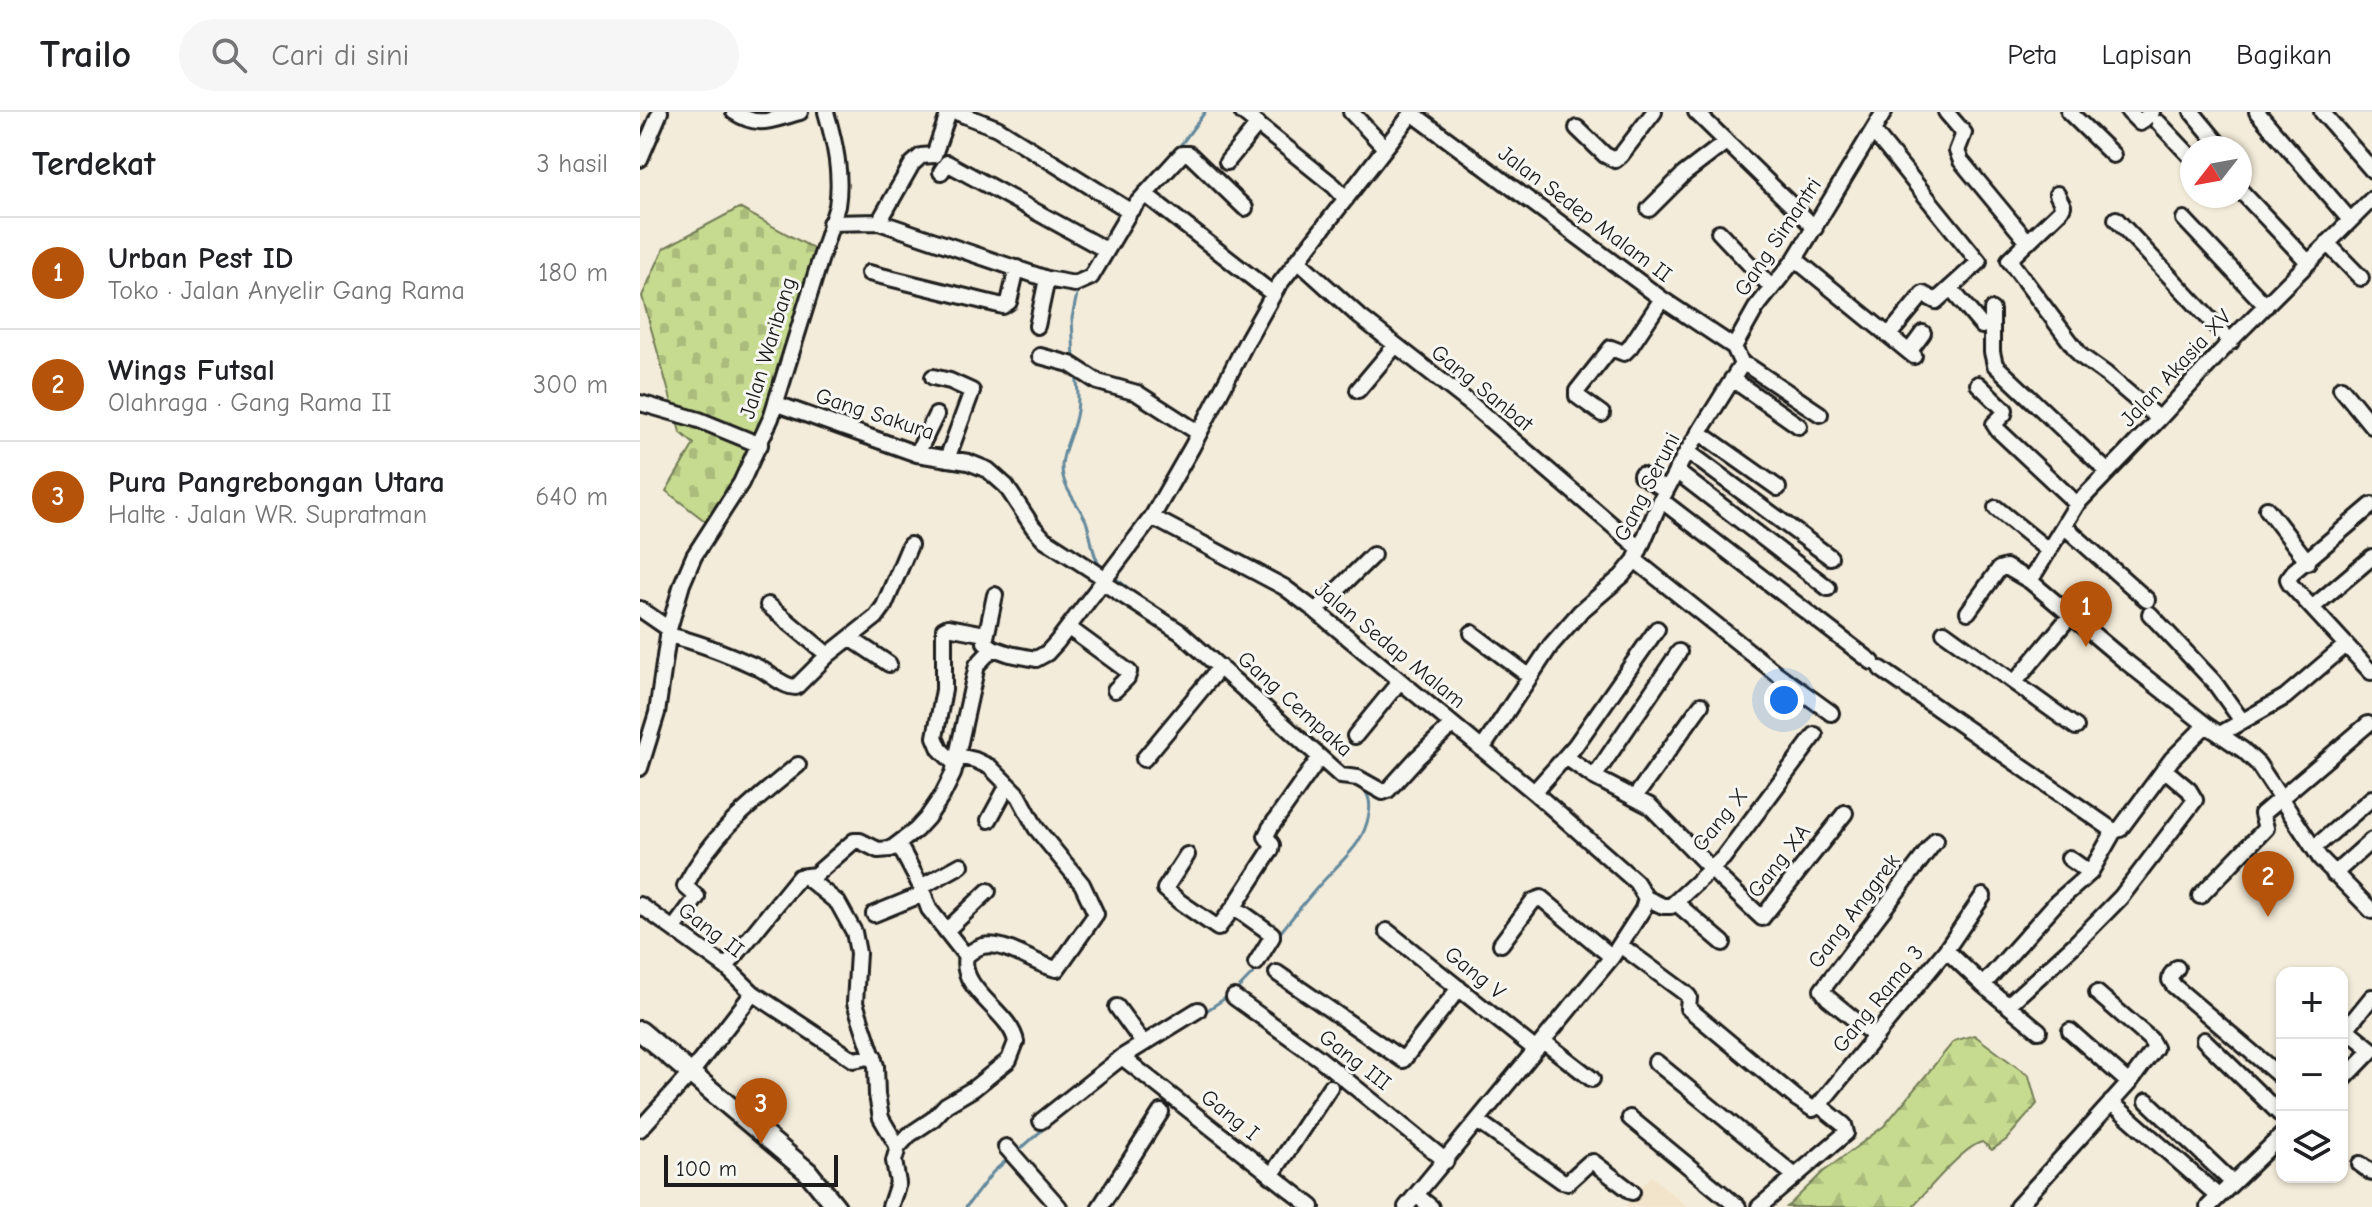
<!DOCTYPE html>
<html lang="id">
<head>
<meta charset="utf-8">
<style>
	:root { --surface:#fff; --page:#f6f6f6; --text:#202124; --muted:#757577; --line:#e0e0e0; --accent:#b45309 }
	body { margin:0; font-family:"Comic Neue",sans-serif; background:var(--page); color:var(--text) }
	.controls { position:absolute; right:24px; bottom:24px; display:grid; overflow:hidden; border-radius:16px; box-shadow:0 2px 6px #0004 }
	.controls button { width:72px; height:72px; display:grid; place-items:center; padding:0; border:0; border-bottom:2px solid var(--line); background:var(--surface); color:var(--text); font:40px sans-serif }
	.compass { position:absolute; left:1540px; top:24px; width:72px; height:72px; border-radius:50%; background:var(--surface); box-shadow:0 2px 6px #0004; rotate:239deg }
	.scale { position:absolute; left:24px; bottom:20px; width:174px; box-sizing:border-box; padding-left:8px; border:4px solid #1c1c1c; border-top:0; font-size:22px; line-height:28px; white-space:nowrap; color:#1c1c1c; -webkit-text-stroke:6px #f6f6f2; paint-order:stroke }
	.you { position:absolute; left:1144px; top:588px; width:28px; height:28px; margin:-20px; border:6px solid #fff; border-radius:50%; background:#1a73e8; box-shadow:0 0 0 12px #1a73e833 }
	.badge { display:grid; place-items:center; width:52px; height:52px; border-radius:50%; background:var(--accent); color:#fff; font-size:26px; font-weight:700 }
	.pin { position:absolute; translate:-50% -66px; filter:drop-shadow(0 2px 4px #0008) }
	.pin::after { content:''; position:absolute; top:42px; width:28px; height:24px; background:inherit; clip-path:polygon(0 0,100% 0,50% 100%) }
	.list { margin:0; padding:0; list-style:none }
	h2 { display:flex; justify-content:space-between; align-items:center; height:104px; margin:0; padding:0 32px; font-size:34px }
	h2 small { font-size:26px; font-weight:400; color:var(--muted) }
	.list li { display:grid; grid-template-columns:52px 1fr auto; gap:24px; align-items:center; box-sizing:border-box; height:112px; padding:0 32px; border-top:2px solid var(--line) }
	.list b { display:block; font-size:30px; white-space:nowrap }
	.list p { margin:0; font-size:26px; white-space:nowrap; color:var(--muted) }
	.list em { font-size:26px; font-style:normal; color:var(--muted) }
	.icon { flex:none; width:44px; height:44px; fill:none; stroke:currentColor; stroke-width:2; stroke-linecap:round; stroke-linejoin:round }
	.map { position:relative; flex:none; width:1732px; height:1095px; overflow:hidden }
	header { display:flex; align-items:center; gap:48px; box-sizing:border-box; height:112px; padding:0 40px; background:var(--surface); border-bottom:2px solid var(--line) }
	header strong { font-size:38px }
	nav { display:flex; gap:44px; margin-inline-start:auto; font-size:28px }
	.search { width:560px; height:72px; background:var(--page); display:flex; align-items:center; gap:20px; box-sizing:border-box; padding:0 28px; border-radius:44px; color:var(--muted); font-size:30px }
	main { display:flex }
	aside { flex:1; background:var(--surface) }
	.map>svg:first-child { display:block }
</style>
</head>
<body>
<header>
<strong>Trailo</strong>
<div class="search"><svg class="icon" aria-label="search" viewBox="0 0 24 24"><circle cx="10" cy="10" r="6"/><path d="M15 15l6 6"/></svg>Cari di sini</div>
<nav><a>Peta</a><a>Lapisan</a><a>Bagikan</a></nav>
</header>
<main>
<aside>
<h2>Terdekat<small>3 hasil</small></h2>
<ul class="list">
<li><span class="badge">1</span><div><b>Urban Pest ID</b><p>Toko · Jalan Anyelir Gang Rama</p></div><em>180 m</em></li>
<li><span class="badge">2</span><div><b>Wings Futsal</b><p>Olahraga · Gang Rama II</p></div><em>300 m</em></li>
<li><span class="badge">3</span><div><b>Pura Pangrebongan Utara</b><p>Halte · Jalan WR. Supratman</p></div><em>640 m</em></li>
</ul>
</aside>
<div class="map">
<svg width="1732" height="1095" viewBox="0 0 1732 1095">
	<defs>
		<pattern id="forest-firs" width="22" height="20" patternUnits="userSpaceOnUse" patternTransform="scale(2)"><rect width="22" height="20" fill="#c7db90"/><path d="M5 1l3.5 6h-7zM16 11l3.5 6h-7z" fill="#aabb7c"/></pattern>
		<pattern id="cemetery-stones" width="16" height="16" patternUnits="userSpaceOnUse" patternTransform="scale(2)"><rect width="16" height="16" fill="#c7db90"/><path d="M2 7V4a2 2 0 0 1 4 0v3zM10 15v-3a2 2 0 0 1 4 0v3z" fill="#aabb7c"/></pattern>
	</defs>
	<rect width="100%" height="100%" fill="#f4ecda"/>
	<filter id="ink" filterUnits="userSpaceOnUse"><feTurbulence type="fractalNoise" baseFrequency=".0125" numOctaves="2"/><feDisplacementMap in="SourceGraphic" scale="16" xChannelSelector="R" yChannelSelector="G"/><feConvolveMatrix kernelMatrix="1 2 1 2 8 2 1 2 1" color-interpolation-filters="sRGB"/></filter>
	<g filter="url(#ink)">
		<path fill="#f2e4ca" d="M1011,1064L1048,1095H985Z"/>
		<path fill="url(#forest-firs)" stroke="#727c56" stroke-width="2" d="M1334,923L1389,964L1397,992L1366,1028L1352,1038L1342,1030C1323,1035 1288,1078 1272,1095H1147L1183,1060L1244,1014L1314,929Z"/>
		<path fill="url(#cemetery-stones)" stroke="#727c56" stroke-width="2" d="M99,96L180,140L134,291L93,378L69,412L26,379L54,332L40,320L2,184L24,136Z"/>
		<g fill="none" stroke-linecap="round" stroke-linejoin="round">
			<path stroke="#63899d" stroke-width="3" d="M537,38L565,0
				M434,248L432,206L438,177
				M436,263C439,280 439,296 434,312C430,326 423,339 422,353C421,376 438,390 446,409C452,425 451,441 461,456
				M474,465L506,490
				M584,551L601,563L614,578
				M638,598L668,625
				M639,822C655,803 670,782 688,764C706,744 724,731 729,702C731,690 729,682 720,674
				M596,879L618,856
				M563,901L590,883
				M377,1040L417,1005
				M326,1095L353,1060L368,1047"/>
			<g stroke="#1c1c1c" stroke-width="20">
				<path id="minor" d="M94,0C120,17 132,7 160,0
					M316,0L357,16L490,99
					M602,0L694,74L706,87
					M711,0L745,36
					M1056,0L1175,116
					M1306,0L1324,21L1317,39L1321,49L1388,130
					M1429,0L1473,43
					M1489,0L1500,11L1512,0
					M1552,0L1582,36
					M1617,0L1710,108
					M1682,0L1732,58
					M772,1L1022,187L1094,235L1102,252L1044,345L1021,388L995,448L982,464L940,500L911,533L842,637
					M1519,11L1552,46
					M937,16L965,43L975,48L981,43L1014,0
					M1233,19L1339,150L1296,189L1283,182L1249,223
					M0,47L20,0
					M587,50L618,12
					M301,60L307,51L466,138
					M1600,78L1668,150
					M505,82L633,182
					M1417,82L1423,94L1421,98L1369,148L1441,244L1466,262L1519,307
					M1009,97L1044,62L1086,30
					M1476,107L1591,230
					M1544,107L1626,194
					M239,110L272,52L281,44L294,43L309,0
					M190,111L239,110L407,167L435,172L451,165L490,99L542,42H549L605,96
					M1079,120L1131,175
					M1687,131L1721,166
					M1155,147L1274,244
					M657,148L720,205L831,292L1000,437
					M229,161L363,194L369,190L377,156
					M1310,176L1342,214
					M1352,198V240L1355,253L1468,360
					M397,214L407,167
					M1094,235L1116,196L1155,147L1244,0
					M1269,240L1283,221
					M400,244L430,252L458,270L497,281L559,321
					M1102,252L1110,255L1180,302
					M293,265L310,269L332,279L307,347
					M1092,267L1159,314
					M1338,272L1365,298L1364,302L1354,312L1358,318L1437,392
					M1701,276L1732,314
					M718,278L755,234
					M0,291L59,308L120,333
					M137,292L277,342L328,350L348,358L366,374L393,415L404,427L466,467
					M962,302L937,284V279L971,236L984,241L990,235L1022,187
					M1059,320L1138,376
					M1047,339L1190,445
					M277,342L296,303
					M1036,359L1188,476
					M1001,363L1026,378
					M1021,388L1232,550
					M1356,396L1409,439
					M1627,397L1668,450
					M512,405L644,475L676,499L894,680L996,770L1006,786L1003,797L972,845L766,1095
					M1424,414L1507,488
					M995,448L1136,561L1191,601
					M1390,469L1437,392L1519,307L1596,223L1732,87
					M464,471L540,520L701,664L718,666L743,680L748,678L777,646L812,613
					M355,483L345,530L353,536L370,542L396,547L407,541L417,530L512,405L552,335L608,227L638,174L773,0
					M128,493L188,543
					M1673,495L1732,445
					M0,497L29,517
					M676,499L733,443
					M1328,500L1359,457L1366,455L1390,469L1485,549L1566,613L1603,638L1618,652L1680,746L1732,799
					M1510,502L1574,570L1602,609
					M429,516L489,560L487,566L475,578
					M1304,520L1436,615
					M832,521L889,564
					M28,523C59,530 88,542 117,555C130,561 143,575 156,575L188,543L236,505L244,494L270,433
					M210,526L249,552
					M1241,557L1474,719
					M1731,560L1650,472L1648,467L1654,459L1732,393
					M1375,570L1431,503
					M1580,622L1645,585L1706,533
					M715,624L760,569
					M318,644L335,648L350,655L379,684L396,716L442,772L456,802L417,857C395,853 366,829 343,834C337,835 331,840 326,844
					M926,645L954,665L1010,694L1083,769L1122,806L1205,701
					M504,647L580,555
					M316,653L300,637L295,625L304,578V517L308,515L345,522
					M0,656L17,601L29,517L42,472L54,444L101,371L131,306L197,94C202,62 195,31 186,0
					M954,665L1039,540
					M894,680L935,634L1017,517
					M995,685L1061,593
					M349,708L368,673
					M1674,736L1732,686
					M547,743L525,777L540,790L578,816L594,795L631,738L632,733L626,724L630,716L680,645
					M1429,746L1450,761
					M1694,762L1732,728
					M166,765L198,791L214,820L218,841L215,891L236,954L237,983L241,1006L258,1035
					M281,775L321,753
					M1560,784L1626,716L1622,702L1728,612
					M1006,786L1023,794H1031L1083,746L1175,623
					M1035,790L1083,831
					M0,793L86,855L113,881L214,948L234,944
					M594,795L632,822V825L616,851
					M234,802L283,782
					M34,816L57,785L45,774C73,720 112,691 158,653
					M307,818L348,779
					M747,819L896,938
					M861,832L893,789L901,786L972,845
					M980,833L1045,881L1049,885L1048,896L1156,986L1173,997L1179,993
					M1306,838L1343,873L1399,919
					M86,855L159,765L175,763L214,729H220L238,738L251,737L276,718L287,706L302,684L313,662L337,553L353,536
					M1537,856L1531,863L1530,868L1534,874L1642,966
					M637,861L763,948L819,876
					M1343,873L1416,791L1450,761L1474,719L1480,717L1532,647L1566,613
					M594,885L679,946L806,1049
					M1368,893L1434,833L1481,785L1555,688L1549,678L1524,657
					M477,895L503,931
					M1706,917L1732,885
					M1430,919L1489,971
					M1702,919L1706,917L1732,938
					M1236,925L1188,886L1182,878L1296,728
					M1564,928L1642,1004
					M903,929L952,967
					M482,945L672,1095
					M1016,950L1155,1064
					M1702,969L1732,938
					M1507,989L1592,1070
					M1471,990L1578,1084
					M990,1006L1098,1095
					M401,1009L482,945L558,898
					M839,1010L922,1069L928,1070L949,1051L953,1050L992,1080
					M0,1017L51,961L113,881
					M366,1035L419,1095
					M1720,1052L1732,1061
					M631,1064L690,975
					M776,1083L791,1095
					M250,1095L258,1071L254,1049L258,1035L269,1023L293,1007L306,993L333,977L369,948L376,930C371,900 318,878 326,844L289,797L281,775L259,733
					M460,1095L521,1000
					M1119,1095L1206,1021L1204,1013L1179,993L1306,838L1343,784
					M1377,1095L1489,971L1515,936L1510,927L1457,881
					M1568,1095L1642,1023"/>
			</g>
			<g stroke="#1c1c1c" stroke-width="24">
				<path id="major" d="M0,919L168,1060L196,1095"/>
			</g>
			<use href="#minor" stroke="#f6f6f2" stroke-width="14"/>
			<use href="#major" stroke="#f6f6f2" stroke-width="18"/>
		</g>
	</g>
	<g text-anchor="middle" dominant-baseline="central" stroke-width="6" stroke-linejoin="round" paint-order="stroke">
		<g font-size="22" fill="#1c1c1c" stroke="#f6f6f2">
			<text transform="translate(945 102) rotate(37)">Jalan Sedep Malam II</text>
			<text transform="translate(1138 125) rotate(-56)">Gang Simantri</text>
			<text transform="translate(128 236) rotate(-73)">Jalan Waribang</text>
			<text transform="translate(1536 256) rotate(-47)">Jalan Akasia XV</text>
			<text transform="translate(842 276) rotate(39)">Gang Sanbat</text>
			<text transform="translate(235 302) rotate(18)">Gang Sakura</text>
			<text transform="translate(1007 375) rotate(-63)">Gang Seruni</text>
			<text transform="translate(750 533) rotate(39)">Jalan Sedap Malam</text>
			<text transform="translate(655 592) rotate(42)">Gang Cempaka</text>
			<text transform="translate(1080 708) rotate(-51)">Gang X</text>
			<text transform="translate(1139 749) rotate(-52)">Gang XA</text>
			<text transform="translate(1214 799) rotate(-53)">Gang Anggrek</text>
			<text transform="translate(71 818) rotate(37)">Gang II</text>
			<text transform="translate(835 861) rotate(39)">Gang V</text>
			<text transform="translate(1238 887) rotate(-51)">Gang Rama 3</text>
			<text transform="translate(715 948) rotate(38)">Gang III</text>
			<text transform="translate(590 1003) rotate(39)">Gang I</text>
		</g>
	</g>
</svg>
<div class="controls">
<button>+</button>
<button>−</button>
<button><svg class="icon" aria-label="layers" viewBox="0 0 24 24"><path d="M12 4l9 5-9 5-9-5zM3 14l9 5 9-5"/></svg></button>
</div>
<svg class="compass" viewBox="-18 -18 36 36"><path d="M0-13l5 13h-10z" fill="#e53935"/><path d="M0 13l5-13h-10z" fill="#757577"/></svg>
<div class="scale">100 m</div>
<div class="you"></div>
<div class="pin badge" style="left:1446px;top:535px">1</div>
<div class="pin badge" style="left:1628px;top:805px">2</div>
<div class="pin badge" style="left:121px;top:1032px">3</div>
</div>
</main>
</body>
</html>
